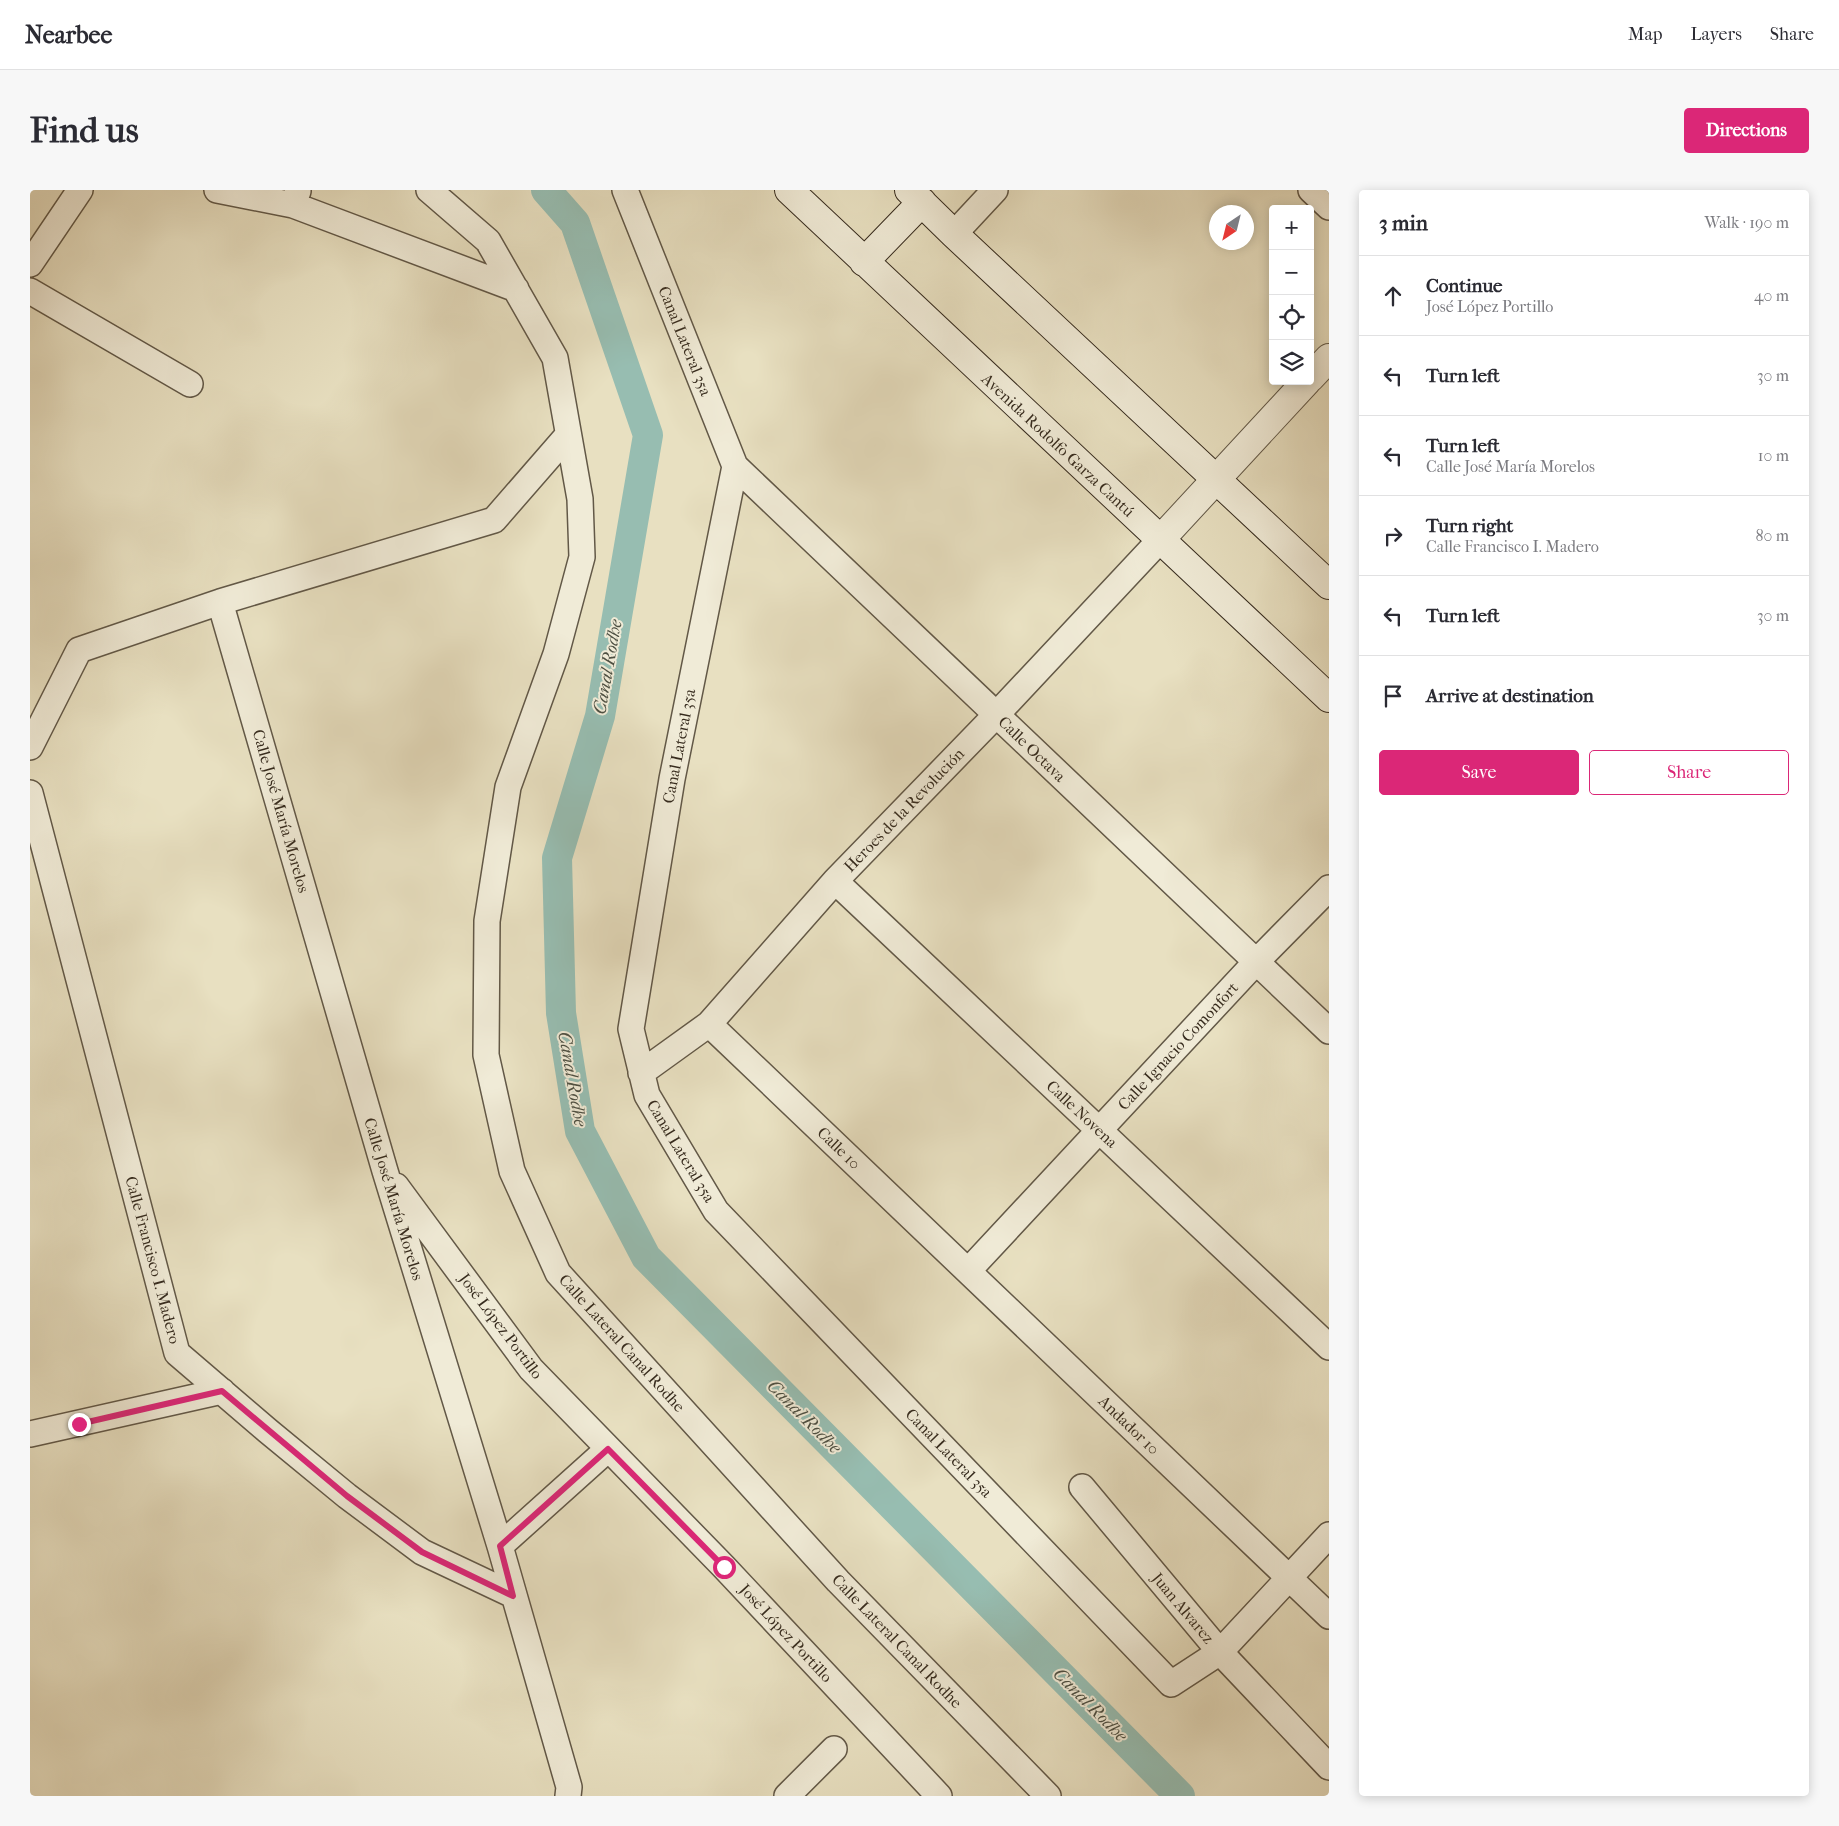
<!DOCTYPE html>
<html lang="en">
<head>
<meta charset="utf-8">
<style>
	:root { --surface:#fff; --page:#f7f7f7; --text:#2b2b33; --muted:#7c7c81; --line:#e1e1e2; --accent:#db2777 }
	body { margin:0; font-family:"IM FELL French Canon",serif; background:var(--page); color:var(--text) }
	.controls { position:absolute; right:15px; top:15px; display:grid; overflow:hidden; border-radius:5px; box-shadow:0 2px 12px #0003 }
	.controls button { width:45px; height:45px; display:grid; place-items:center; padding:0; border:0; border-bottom:1px solid var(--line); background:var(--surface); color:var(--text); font:25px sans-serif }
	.compass { position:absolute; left:1179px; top:15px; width:45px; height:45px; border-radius:50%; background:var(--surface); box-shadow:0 2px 12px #0003; rotate:215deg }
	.stop { position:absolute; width:15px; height:15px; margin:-11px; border:4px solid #db2777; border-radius:50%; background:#fff }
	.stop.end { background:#db2777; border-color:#fff; box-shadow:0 1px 5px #0008 }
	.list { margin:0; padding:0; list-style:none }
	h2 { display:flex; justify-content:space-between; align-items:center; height:65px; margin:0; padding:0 20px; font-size:21px }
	h2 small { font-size:16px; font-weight:400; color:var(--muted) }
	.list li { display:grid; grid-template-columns:32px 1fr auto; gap:15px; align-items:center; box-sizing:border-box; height:80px; padding:0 20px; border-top:1px solid var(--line) }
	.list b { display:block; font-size:19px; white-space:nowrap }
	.list p { margin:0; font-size:16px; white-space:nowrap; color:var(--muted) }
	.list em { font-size:16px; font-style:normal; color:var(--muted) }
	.actions { display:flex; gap:10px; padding:15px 20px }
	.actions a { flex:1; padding:11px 0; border:1px solid var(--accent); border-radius:5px; text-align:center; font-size:18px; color:var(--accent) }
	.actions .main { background:var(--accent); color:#fff }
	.icon { flex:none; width:28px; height:28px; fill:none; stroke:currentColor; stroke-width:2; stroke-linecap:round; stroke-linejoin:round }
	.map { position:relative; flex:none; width:1299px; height:1606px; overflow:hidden; border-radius:5px }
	header { display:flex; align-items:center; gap:30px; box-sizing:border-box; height:70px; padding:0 25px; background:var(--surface); border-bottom:1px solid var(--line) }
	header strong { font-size:24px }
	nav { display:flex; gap:28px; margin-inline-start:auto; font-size:18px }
	.intro { display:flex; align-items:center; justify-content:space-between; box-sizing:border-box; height:120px; padding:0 30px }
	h1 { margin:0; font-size:35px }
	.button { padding:12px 22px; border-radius:5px; background:var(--accent); color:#fff; font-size:18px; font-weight:700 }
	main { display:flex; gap:30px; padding:0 30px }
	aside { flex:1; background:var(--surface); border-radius:5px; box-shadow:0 2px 12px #0003 }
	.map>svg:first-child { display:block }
</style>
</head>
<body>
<header>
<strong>Nearbee</strong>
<nav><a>Map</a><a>Layers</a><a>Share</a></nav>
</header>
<div class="intro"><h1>Find us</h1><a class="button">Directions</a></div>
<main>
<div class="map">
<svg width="1299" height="1606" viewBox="0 0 1299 1606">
	<rect width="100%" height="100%" fill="#e8e0c1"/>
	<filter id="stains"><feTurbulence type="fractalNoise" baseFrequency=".004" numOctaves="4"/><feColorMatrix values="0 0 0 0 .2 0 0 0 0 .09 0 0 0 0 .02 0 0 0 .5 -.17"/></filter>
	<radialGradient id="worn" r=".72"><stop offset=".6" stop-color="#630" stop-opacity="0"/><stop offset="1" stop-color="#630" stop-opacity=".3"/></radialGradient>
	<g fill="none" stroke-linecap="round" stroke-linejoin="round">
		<path stroke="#97bdb1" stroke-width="30" d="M516,0L545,33L618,245L570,526L527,668L531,823L550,941L616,1067L1150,1606"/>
		<g stroke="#625847" stroke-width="28">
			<path id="minor" d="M187,0L263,15L268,1
				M399,0L458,51L525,168L550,309L552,367L526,464L478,597L457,731L456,865L482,981L528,1083L808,1391L1018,1606
				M595,0L705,276L642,589L601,839L617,905L686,1021L1141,1494L1190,1462L1299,1577
				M1281,0L1299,17
				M263,15L486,99
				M924,44L965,0
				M0,74L50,0
				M0,101L160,194
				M705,276L1299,841
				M190,412L355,981L470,1356L539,1597L538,1606
				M0,557L49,460L190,412L464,330L538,245
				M0,603L147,1163L238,1241L317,1306L392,1362L483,1405
				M805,691L1299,1157
				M679,834L1299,1426
				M611,883L679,834L805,691L966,525L1130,350
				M366,996L501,1179L694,1377L909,1606
				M938,1081L1226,772L1299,698
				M0,1244L192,1201
				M1052,1297L1190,1462L1299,1345
				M470,1356L578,1259
				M757,1606L804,1559"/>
		</g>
		<g stroke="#625847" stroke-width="30">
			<path id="tertiary" d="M1280,188L1299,168
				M1130,350L1277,191"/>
		</g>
		<g stroke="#362b1e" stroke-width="30">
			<path id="secondary" d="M759,0L1299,508
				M879,0L924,44L1299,395
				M834,72L892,12"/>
		</g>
		<use href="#minor" stroke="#f0ebd7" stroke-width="25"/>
		<use href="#tertiary" stroke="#f0ebd7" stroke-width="28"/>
		<use href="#secondary" stroke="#f0ebd7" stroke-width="28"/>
	</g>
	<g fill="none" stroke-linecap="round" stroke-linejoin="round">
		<path stroke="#db2777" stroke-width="6" d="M49,1234L192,1201L317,1306L392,1362L483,1406L470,1356L578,1259L694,1377"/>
	</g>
	<g text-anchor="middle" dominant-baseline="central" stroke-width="4" stroke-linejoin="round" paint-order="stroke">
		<g font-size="16" fill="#362b1e" stroke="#f0ebd7">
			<text transform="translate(655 151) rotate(68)">Canal Lateral 35a</text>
			<text transform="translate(1028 255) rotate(43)">Avenida Rodolfo Garza Cantú</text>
			<text transform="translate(649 556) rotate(-79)">Canal Lateral 35a</text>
			<text transform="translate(1002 559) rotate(44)">Calle Octava</text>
			<text transform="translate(874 620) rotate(-46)">Heroes de la Revolución</text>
			<text transform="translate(251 621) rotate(74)">Calle José María Morelos</text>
			<text transform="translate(1148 856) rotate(-47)">Calle Ignacio Comonfort</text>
			<text transform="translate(1052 924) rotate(43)">Calle Novena</text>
			<text transform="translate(809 958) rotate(44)">Calle 10</text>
			<text transform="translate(651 961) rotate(59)">Canal Lateral 35a</text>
			<text transform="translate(364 1009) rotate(73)">Calle José María Morelos</text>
			<text transform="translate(123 1070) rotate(75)">Calle Francisco I. Madero</text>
			<text transform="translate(471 1136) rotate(53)">José López Portillo</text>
			<text transform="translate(592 1153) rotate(48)">Calle Lateral Canal Rodhe</text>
			<text transform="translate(1099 1235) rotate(44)">Andador 10</text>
			<text transform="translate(919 1263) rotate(46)">Canal Lateral 35a</text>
			<text transform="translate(1153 1418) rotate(50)">Juan Alvarez</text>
			<text transform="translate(756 1443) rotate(47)">José López Portillo</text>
			<text transform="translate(867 1451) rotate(46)">Calle Lateral Canal Rodhe</text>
		</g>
		<g font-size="18" font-style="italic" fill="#4e5043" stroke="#f0ebd7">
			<text transform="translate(578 477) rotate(-80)">Canal Rodhe</text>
			<text transform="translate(542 889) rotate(80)">Canal Rodhe</text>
			<text transform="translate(774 1227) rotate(45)">Canal Rodhe</text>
			<text transform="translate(1060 1515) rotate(45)">Canal Rodhe</text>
		</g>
	</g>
	<rect width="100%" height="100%" filter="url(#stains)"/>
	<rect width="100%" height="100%" fill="url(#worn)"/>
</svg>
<div class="controls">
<button>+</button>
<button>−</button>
<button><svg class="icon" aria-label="locate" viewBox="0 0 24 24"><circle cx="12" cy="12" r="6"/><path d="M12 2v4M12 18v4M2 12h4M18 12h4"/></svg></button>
<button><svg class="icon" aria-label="layers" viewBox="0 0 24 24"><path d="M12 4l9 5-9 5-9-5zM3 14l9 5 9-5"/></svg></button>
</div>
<svg class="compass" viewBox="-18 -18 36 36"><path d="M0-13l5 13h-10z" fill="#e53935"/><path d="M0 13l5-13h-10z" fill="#7c7c81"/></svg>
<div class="stop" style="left:694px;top:1377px"></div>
<div class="stop end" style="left:49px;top:1234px"></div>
</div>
<aside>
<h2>3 min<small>Walk · 190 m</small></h2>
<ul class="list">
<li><svg class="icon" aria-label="ahead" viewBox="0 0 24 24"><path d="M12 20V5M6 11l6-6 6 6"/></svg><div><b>Continue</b><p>José López Portillo</p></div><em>40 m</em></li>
<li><svg class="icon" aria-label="left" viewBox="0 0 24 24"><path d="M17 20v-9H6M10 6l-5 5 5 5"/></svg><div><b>Turn left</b></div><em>30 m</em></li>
<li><svg class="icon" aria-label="left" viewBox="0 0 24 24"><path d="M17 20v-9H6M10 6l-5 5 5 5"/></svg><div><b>Turn left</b><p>Calle José María Morelos</p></div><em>10 m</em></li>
<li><svg class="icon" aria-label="right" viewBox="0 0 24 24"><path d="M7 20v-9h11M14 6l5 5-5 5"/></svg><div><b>Turn right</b><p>Calle Francisco I. Madero</p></div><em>80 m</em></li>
<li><svg class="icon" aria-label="left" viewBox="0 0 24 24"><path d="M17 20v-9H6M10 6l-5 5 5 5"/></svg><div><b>Turn left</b></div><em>30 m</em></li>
<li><svg class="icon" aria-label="arrive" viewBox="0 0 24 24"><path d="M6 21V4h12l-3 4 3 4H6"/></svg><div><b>Arrive at destination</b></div></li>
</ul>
<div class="actions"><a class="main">Save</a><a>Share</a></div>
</aside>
</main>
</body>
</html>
